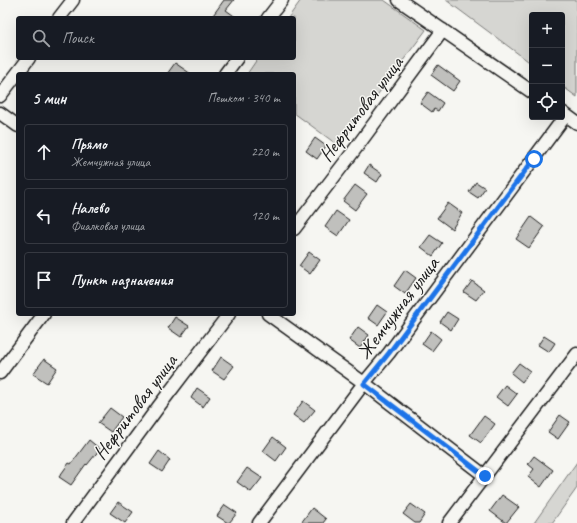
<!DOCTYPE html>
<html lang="ru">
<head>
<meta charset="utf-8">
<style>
	:root { --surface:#171b24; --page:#20242c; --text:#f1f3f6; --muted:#9ea1a6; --line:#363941 }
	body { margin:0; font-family:Caveat,sans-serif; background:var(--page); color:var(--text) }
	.controls { position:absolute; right:12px; top:12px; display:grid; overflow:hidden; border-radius:4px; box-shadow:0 4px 16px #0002 }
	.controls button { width:36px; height:36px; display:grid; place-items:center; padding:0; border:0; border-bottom:1px solid var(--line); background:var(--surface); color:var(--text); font:20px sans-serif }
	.stop { position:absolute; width:12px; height:12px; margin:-9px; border:3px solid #1a73e8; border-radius:50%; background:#fff }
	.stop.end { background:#1a73e8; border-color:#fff; box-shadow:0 1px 4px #0008 }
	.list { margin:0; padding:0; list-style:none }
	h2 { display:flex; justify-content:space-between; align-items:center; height:52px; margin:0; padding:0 16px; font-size:17px }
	h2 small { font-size:13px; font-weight:400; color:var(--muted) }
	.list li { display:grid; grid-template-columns:26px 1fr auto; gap:12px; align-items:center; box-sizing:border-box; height:56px; margin:0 8px 8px; padding:0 8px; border:1px solid var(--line); border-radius:4px }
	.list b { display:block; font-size:15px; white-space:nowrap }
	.list p { margin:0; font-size:13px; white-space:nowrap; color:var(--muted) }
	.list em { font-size:13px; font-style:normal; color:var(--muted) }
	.icon { flex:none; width:22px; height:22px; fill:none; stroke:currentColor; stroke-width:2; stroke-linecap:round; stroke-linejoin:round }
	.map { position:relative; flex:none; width:577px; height:523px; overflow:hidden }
	.search { position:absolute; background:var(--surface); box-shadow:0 4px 16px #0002; left:16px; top:16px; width:280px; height:44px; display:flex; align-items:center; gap:10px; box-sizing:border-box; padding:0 14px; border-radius:4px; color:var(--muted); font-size:15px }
	.panel { position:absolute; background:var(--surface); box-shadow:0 4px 16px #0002; left:16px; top:72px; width:280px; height:244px; border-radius:4px }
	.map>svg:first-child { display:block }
</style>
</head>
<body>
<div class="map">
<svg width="577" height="523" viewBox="0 0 577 523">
	<rect width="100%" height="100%" fill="#f6f6f2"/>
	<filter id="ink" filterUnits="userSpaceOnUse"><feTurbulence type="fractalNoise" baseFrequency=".025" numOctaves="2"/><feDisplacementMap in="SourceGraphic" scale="8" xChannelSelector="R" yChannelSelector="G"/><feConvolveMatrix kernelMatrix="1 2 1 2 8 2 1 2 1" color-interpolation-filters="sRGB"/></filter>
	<g filter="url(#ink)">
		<path fill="#d6d6d2" stroke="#797977" d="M301,0H384L426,30L339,146L294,113V74H247L258,58H294V18H288Z
			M446,0H577V97L562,86V15H532V64Z
			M577,462V488L552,523H534Z"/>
		<path fill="#c0c0bd" stroke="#1c1c1c" d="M224,0H234L226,10L237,18H211Z
			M175,63L191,74H167Z
			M438,65L460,81L453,91L431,75Z
			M428,92L443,103L438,111L434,109L432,112L420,103Z
			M315,138L326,146L317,159L306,151Z
			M369,165L382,174L377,182L364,173Z
			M476,182L485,188L478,198L469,192Z
			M355,185L367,194L355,210L343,201Z
			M448,203L462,213L452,229L437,218Z
			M336,211L349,220L338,236L325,227Z
			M531,217L544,227L529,248L516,239Z
			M430,235L442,243L433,256L421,247Z
			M309,252L320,260L310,274L299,266Z
			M405,270L416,278L405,294L394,286Z
			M472,281L484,290L476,300L464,292Z
			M377,305L387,312L378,325L368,318Z
			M447,312L458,319L451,330L440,322Z
			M175,317L189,326L181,337L168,328Z
			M358,327L369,335L360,348L349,340Z
			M431,331L441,339L432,351L422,344Z
			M544,336L555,343L549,352L538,345Z
			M221,357L234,366L224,379L212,371Z
			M44,359L57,368L47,383L33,374Z
			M519,363L530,371L522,382L511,373Z
			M505,385L517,394L508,406L496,397Z
			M197,388L210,397L203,407L191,398Z
			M303,401L315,410L304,423L293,415Z
			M110,408L122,417L111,432L98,423Z
			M560,415L570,422L558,439L548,432Z
			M484,416L495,424L481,443L470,435Z
			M273,437L286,447L276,461L263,451Z
			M89,440L100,449L87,465L86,464L71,485L59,477L69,463L71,464Z
			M159,451L170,460L162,472L150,464Z
			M534,456L553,470L541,487L528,477L534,469L528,464Z
			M247,468L262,478L251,492L237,482Z
			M502,495L519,507L506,523L490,511Z
			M118,502L133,512L125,523L110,513Z
			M411,504L425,514L419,523H415L403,514Z
			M225,505L237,513L229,523H228L217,516Z
			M312,508L326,519L323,523H301Z"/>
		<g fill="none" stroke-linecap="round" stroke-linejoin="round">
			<g stroke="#1c1c1c" stroke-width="15">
				<path id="minor" d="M399,0L532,92
					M59,18L73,0
					M268,18L282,0
					M225,74L237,58
					M0,96L29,58
					M562,112L577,123
					M0,113L18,126
					M294,229L353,152L443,30
					M268,314L364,383L485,476
					M0,373L44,314
					M73,523L159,406L229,314
					M259,523L364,383L389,353L566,115
					M449,523L577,354"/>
			</g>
			<use href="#minor" stroke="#f6f6f2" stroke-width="12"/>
		</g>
	</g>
	<g fill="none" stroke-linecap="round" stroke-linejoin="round" filter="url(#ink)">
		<path stroke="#1a73e8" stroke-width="5" d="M485,476L364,384L389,353L534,159"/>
	</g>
	<g text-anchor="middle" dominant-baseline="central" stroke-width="3" stroke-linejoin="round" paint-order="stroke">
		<g font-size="20" fill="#1c1c1c" stroke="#f6f6f2">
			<text transform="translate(361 109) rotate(-53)">Нефритовая улица</text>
			<text transform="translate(398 308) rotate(-53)">Жемчужная улица</text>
			<text transform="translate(135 407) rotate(-53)">Нефритовая улица</text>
		</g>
	</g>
</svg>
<div class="controls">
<button>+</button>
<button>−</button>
<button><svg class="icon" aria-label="locate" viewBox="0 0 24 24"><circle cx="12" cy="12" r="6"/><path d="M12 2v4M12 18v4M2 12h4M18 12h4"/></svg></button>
</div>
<div class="stop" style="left:534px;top:159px"></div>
<div class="stop end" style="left:485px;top:476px"></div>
<div class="search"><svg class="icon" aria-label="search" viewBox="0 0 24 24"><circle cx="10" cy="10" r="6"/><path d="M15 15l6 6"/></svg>Поиск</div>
<section class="panel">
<h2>5 мин<small>Пешком · 340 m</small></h2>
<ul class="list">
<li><svg class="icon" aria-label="ahead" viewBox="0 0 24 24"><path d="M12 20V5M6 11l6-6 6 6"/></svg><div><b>Прямо</b><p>Жемчужная улица</p></div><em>220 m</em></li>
<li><svg class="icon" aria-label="left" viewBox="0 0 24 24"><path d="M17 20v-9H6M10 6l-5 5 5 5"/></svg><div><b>Налево</b><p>Фиалковая улица</p></div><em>120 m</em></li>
<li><svg class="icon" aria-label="arrive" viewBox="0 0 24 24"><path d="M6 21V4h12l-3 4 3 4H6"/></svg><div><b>Пункт назначения</b></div></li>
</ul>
</section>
</div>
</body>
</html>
